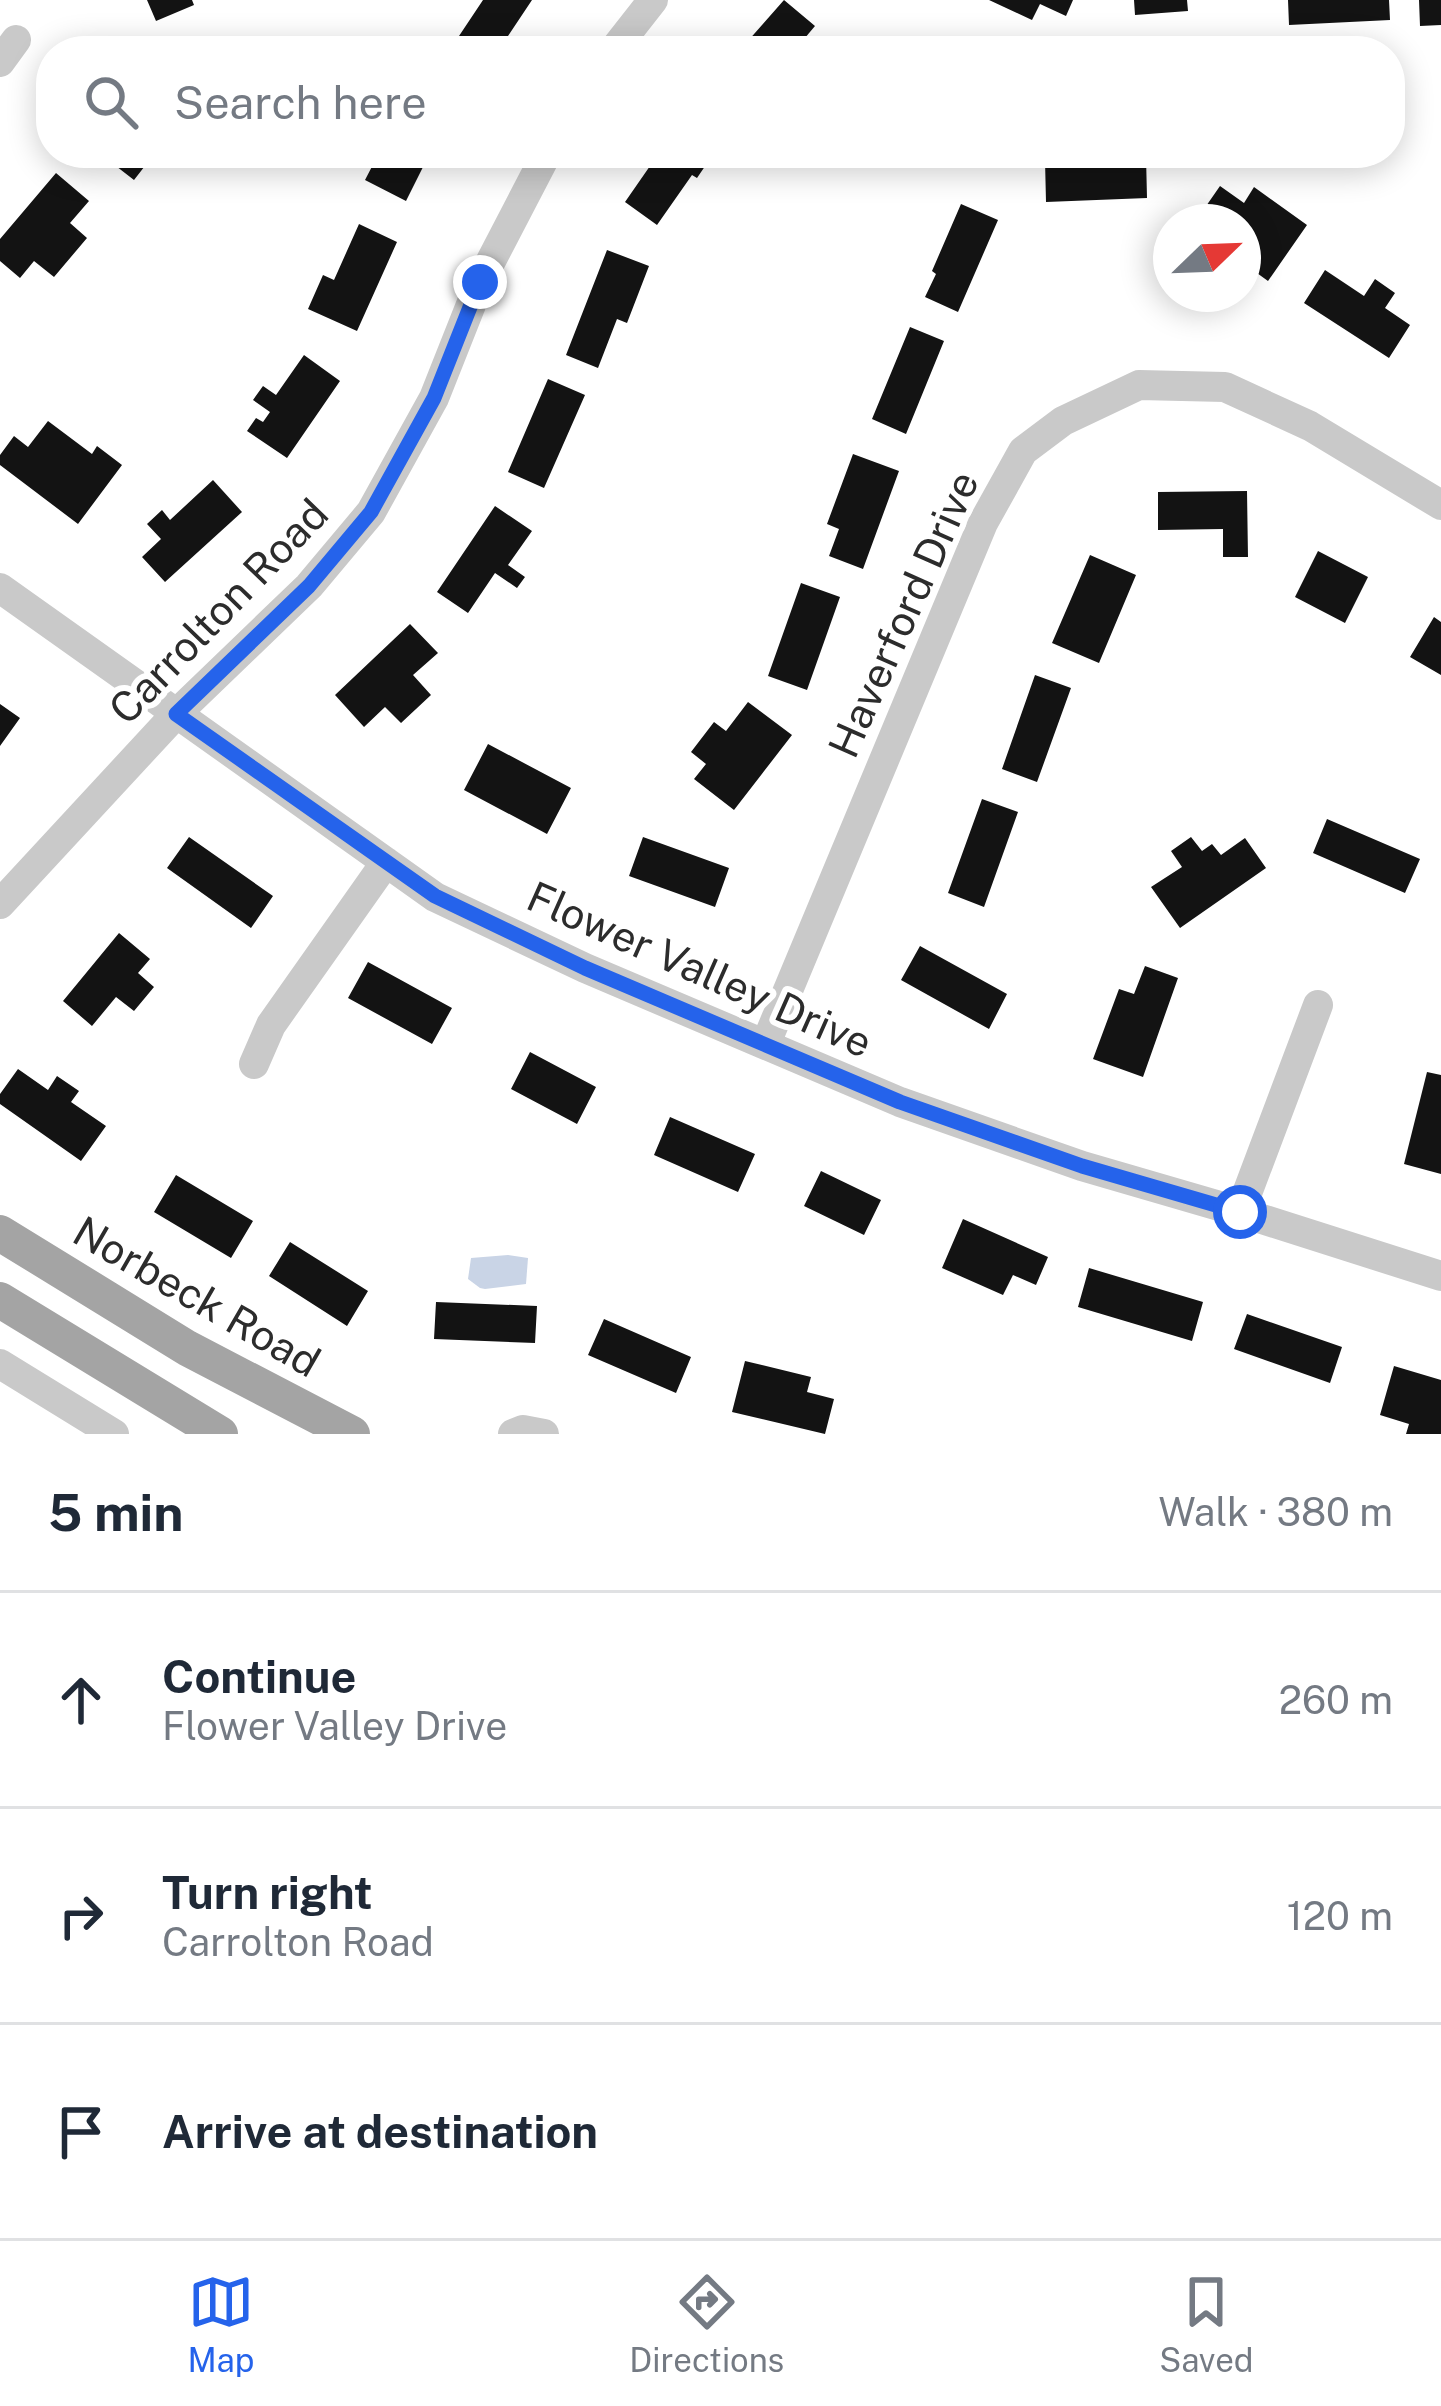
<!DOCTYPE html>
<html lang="en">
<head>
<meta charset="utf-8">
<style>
	:root { --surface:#fff; --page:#f6f6f7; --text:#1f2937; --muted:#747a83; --line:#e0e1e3; --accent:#2563eb }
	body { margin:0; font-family:"Public Sans",sans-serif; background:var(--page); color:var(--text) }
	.compass { position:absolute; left:1153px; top:204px; width:108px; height:108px; border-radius:50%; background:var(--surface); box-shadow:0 6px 30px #0003; rotate:67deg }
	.stop { position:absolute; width:36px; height:36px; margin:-27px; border:9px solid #2563eb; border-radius:50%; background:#fff }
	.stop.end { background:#2563eb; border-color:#fff; box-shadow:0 3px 12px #0008 }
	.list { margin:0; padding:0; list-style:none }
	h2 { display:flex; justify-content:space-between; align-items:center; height:156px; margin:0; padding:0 48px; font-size:51px }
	h2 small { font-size:39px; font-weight:400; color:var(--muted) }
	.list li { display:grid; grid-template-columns:78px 1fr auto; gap:36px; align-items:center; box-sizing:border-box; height:216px; padding:0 48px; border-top:3px solid var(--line) }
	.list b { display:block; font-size:45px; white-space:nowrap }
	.list p { margin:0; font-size:39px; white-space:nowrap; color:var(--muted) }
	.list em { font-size:39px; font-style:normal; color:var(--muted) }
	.icon { flex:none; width:66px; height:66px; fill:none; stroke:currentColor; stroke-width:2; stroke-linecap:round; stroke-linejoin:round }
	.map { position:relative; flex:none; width:1441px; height:1434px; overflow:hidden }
	.search { position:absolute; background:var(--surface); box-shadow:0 6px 30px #0003; left:36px; right:36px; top:36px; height:132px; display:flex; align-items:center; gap:30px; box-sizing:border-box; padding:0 42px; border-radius:48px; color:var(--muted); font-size:45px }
	.sheet { height:804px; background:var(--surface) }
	nav { display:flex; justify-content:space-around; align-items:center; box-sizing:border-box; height:168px; border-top:3px solid var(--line); background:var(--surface); font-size:33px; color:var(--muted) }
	nav a { display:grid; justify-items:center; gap:6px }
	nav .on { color:var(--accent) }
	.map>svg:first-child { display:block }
</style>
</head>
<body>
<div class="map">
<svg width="1441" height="1434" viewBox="0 0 1441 1434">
	<rect width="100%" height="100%" fill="#fff"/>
	<path fill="#c9d4e6" d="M508,1255L528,1258L526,1284L485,1289L480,1288L468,1279L471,1258Z"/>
	<path fill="#131313" d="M147,0H192L194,5L156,21Z
		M483,0H532L498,51H449Z
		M784,0L815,26L794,51H739Z
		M989,0H1073L1066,16L1040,4L1032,20Z
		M1134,0H1187L1188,11L1135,15Z
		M1288,0H1389L1390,20L1289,25Z
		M1419,0H1441V25L1420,26Z
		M105,153H155L134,180L103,156Z
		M379,153H430L406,201L365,180Z
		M659,153H714L697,178L692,175L657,225L625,202Z
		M1146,156L1147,198L1046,202L1045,160Z
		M56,173L89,201L70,223L87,238L54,277L34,261L20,278L0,261V239Z
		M1220,186L1244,203L1254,187L1307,225L1268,281L1243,263V222H1195Z
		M961,204L998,220L958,312L925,297L936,274L932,271Z
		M359,224L397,242L357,331L308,309L323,275L334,280Z
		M607,250L649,266L627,323L617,319L598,368L566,355Z
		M1325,270L1364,296L1375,279L1395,293L1385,308L1410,325L1389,358L1304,303Z
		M910,327L944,341L906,434L872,419Z
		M304,355L340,381L287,458L247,431L256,418L263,422L270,412L253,400L263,386L276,395Z
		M548,379L585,395L544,488L508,472Z
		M48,421L92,454L97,446L122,465L78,524L0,465V455L14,436L28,447Z
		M853,454L899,471L863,569L829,556L839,529L827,524Z
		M213,480L242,512L165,582L142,557L161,539L147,524L162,510L170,520Z
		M1247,491L1248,557H1223V529L1158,530V492Z
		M495,506L532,531L508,565L525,577L517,588L495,573L468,613L437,592Z
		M1318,551L1368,577L1345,623L1295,597Z
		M1090,555L1136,575L1099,663L1052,643Z
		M801,583L840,597L807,690L768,676Z
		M1434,617L1441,622V675L1410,657Z
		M410,624L438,653L413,675L431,695L401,723L385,707L364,727L335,695Z
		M1035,675L1071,688L1037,782L1002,769Z
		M748,702L792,735L734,810L694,779L706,764L691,752L714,722L726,731Z
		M0,704L20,718L0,746Z
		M488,744L571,788L547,834L464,790Z
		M982,799L1018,812L984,907L948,893Z
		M1327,819L1420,859L1405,893L1313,853Z
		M189,837L273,896L251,928L167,868Z
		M643,837L729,868L715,907L629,876Z
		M1191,837L1202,851L1212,844L1221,855L1245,838L1266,868L1180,928L1151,887L1182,867L1171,851Z
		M119,933L150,959L138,973L154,987L134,1011L116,997L92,1026L63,1001Z
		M920,946L1007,994L989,1029L901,980Z
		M368,962L452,1008L432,1044L348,998Z
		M1145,966L1178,978L1143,1077L1093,1059L1119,989L1134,994Z
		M530,1052L596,1087L577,1124L511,1089Z
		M18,1069L48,1090L57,1076L79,1091L71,1102L106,1126L81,1161L0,1104V1094Z
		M1427,1072L1441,1075V1174L1404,1164Z
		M670,1117L755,1154L738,1192L654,1155Z
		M821,1171L881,1200L864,1235L804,1206Z
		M176,1175L253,1221L231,1258L154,1212Z
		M963,1219L1048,1257L1036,1285L1013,1275L1003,1295L942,1268Z
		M290,1242L368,1291L347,1326L269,1276Z
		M1089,1268L1203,1302L1192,1341L1078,1307Z
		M436,1302L537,1306L535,1343L434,1339Z
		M1247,1314L1342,1347L1330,1383L1234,1349Z
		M604,1319L691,1357L676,1393L588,1355Z
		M745,1361L811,1377L807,1392L834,1399L825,1434L732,1412Z
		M1394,1366L1441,1380V1434H1406L1409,1424L1380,1415Z"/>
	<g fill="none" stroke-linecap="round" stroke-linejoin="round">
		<path stroke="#c9c9c9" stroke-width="30" d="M613,51L653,0
			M0,62L16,40
			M0,588L435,897L585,968L900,1102L1082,1166L1240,1212L1441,1276
			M0,904L176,714L309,586L371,512L434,398L480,282L547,153
			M766,1043L983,523L1023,451L1063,421L1139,385L1225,387L1310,426L1441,505
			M254,1064L271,1025L386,862
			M1240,1212L1318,1005
			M0,1364L114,1434
			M513,1434L523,1430L544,1434"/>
		<path stroke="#a4a4a4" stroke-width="36" d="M0,1233L187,1348L352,1434
			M0,1300L220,1434"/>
	</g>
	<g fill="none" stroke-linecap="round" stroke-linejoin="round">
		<path stroke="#2563eb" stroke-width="15" d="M480,282L434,398L371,512L309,586L176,714L435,896L585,968L900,1102L1082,1166L1240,1212"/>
	</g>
	<g text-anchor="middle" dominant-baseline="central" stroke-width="12" stroke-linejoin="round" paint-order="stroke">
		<g font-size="42" fill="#2c2c2c" stroke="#fff">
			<text transform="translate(218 611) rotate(-46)">Carrolton Road</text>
			<text transform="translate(903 614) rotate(-66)">Haverford Drive</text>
			<text transform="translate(700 969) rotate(24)">Flower Valley Drive</text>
			<text transform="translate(197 1296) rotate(30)">Norbeck Road</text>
		</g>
	</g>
</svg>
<svg class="compass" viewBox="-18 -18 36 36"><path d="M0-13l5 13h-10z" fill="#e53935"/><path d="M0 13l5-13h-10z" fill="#747a83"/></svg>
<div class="stop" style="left:1240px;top:1212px"></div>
<div class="stop end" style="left:480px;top:282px"></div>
<div class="search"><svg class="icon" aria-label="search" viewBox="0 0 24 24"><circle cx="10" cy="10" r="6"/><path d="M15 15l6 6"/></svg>Search here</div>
</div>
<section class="sheet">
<h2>5 min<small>Walk · 380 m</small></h2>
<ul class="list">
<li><svg class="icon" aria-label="ahead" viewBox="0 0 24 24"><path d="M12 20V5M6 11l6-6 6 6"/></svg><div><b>Continue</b><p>Flower Valley Drive</p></div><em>260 m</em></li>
<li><svg class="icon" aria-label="right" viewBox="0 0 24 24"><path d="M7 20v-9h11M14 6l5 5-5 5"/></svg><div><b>Turn right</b><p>Carrolton Road</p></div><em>120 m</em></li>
<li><svg class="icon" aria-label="arrive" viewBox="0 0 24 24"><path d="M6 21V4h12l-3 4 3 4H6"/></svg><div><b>Arrive at destination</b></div></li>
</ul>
</section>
<nav>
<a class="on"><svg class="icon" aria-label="map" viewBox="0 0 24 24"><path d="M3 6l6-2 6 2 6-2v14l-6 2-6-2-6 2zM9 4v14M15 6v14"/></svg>Map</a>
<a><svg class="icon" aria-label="directions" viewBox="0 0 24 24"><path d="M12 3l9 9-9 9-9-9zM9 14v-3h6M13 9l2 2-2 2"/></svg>Directions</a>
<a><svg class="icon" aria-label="saved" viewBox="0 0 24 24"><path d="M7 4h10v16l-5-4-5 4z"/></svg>Saved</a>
</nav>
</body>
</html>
